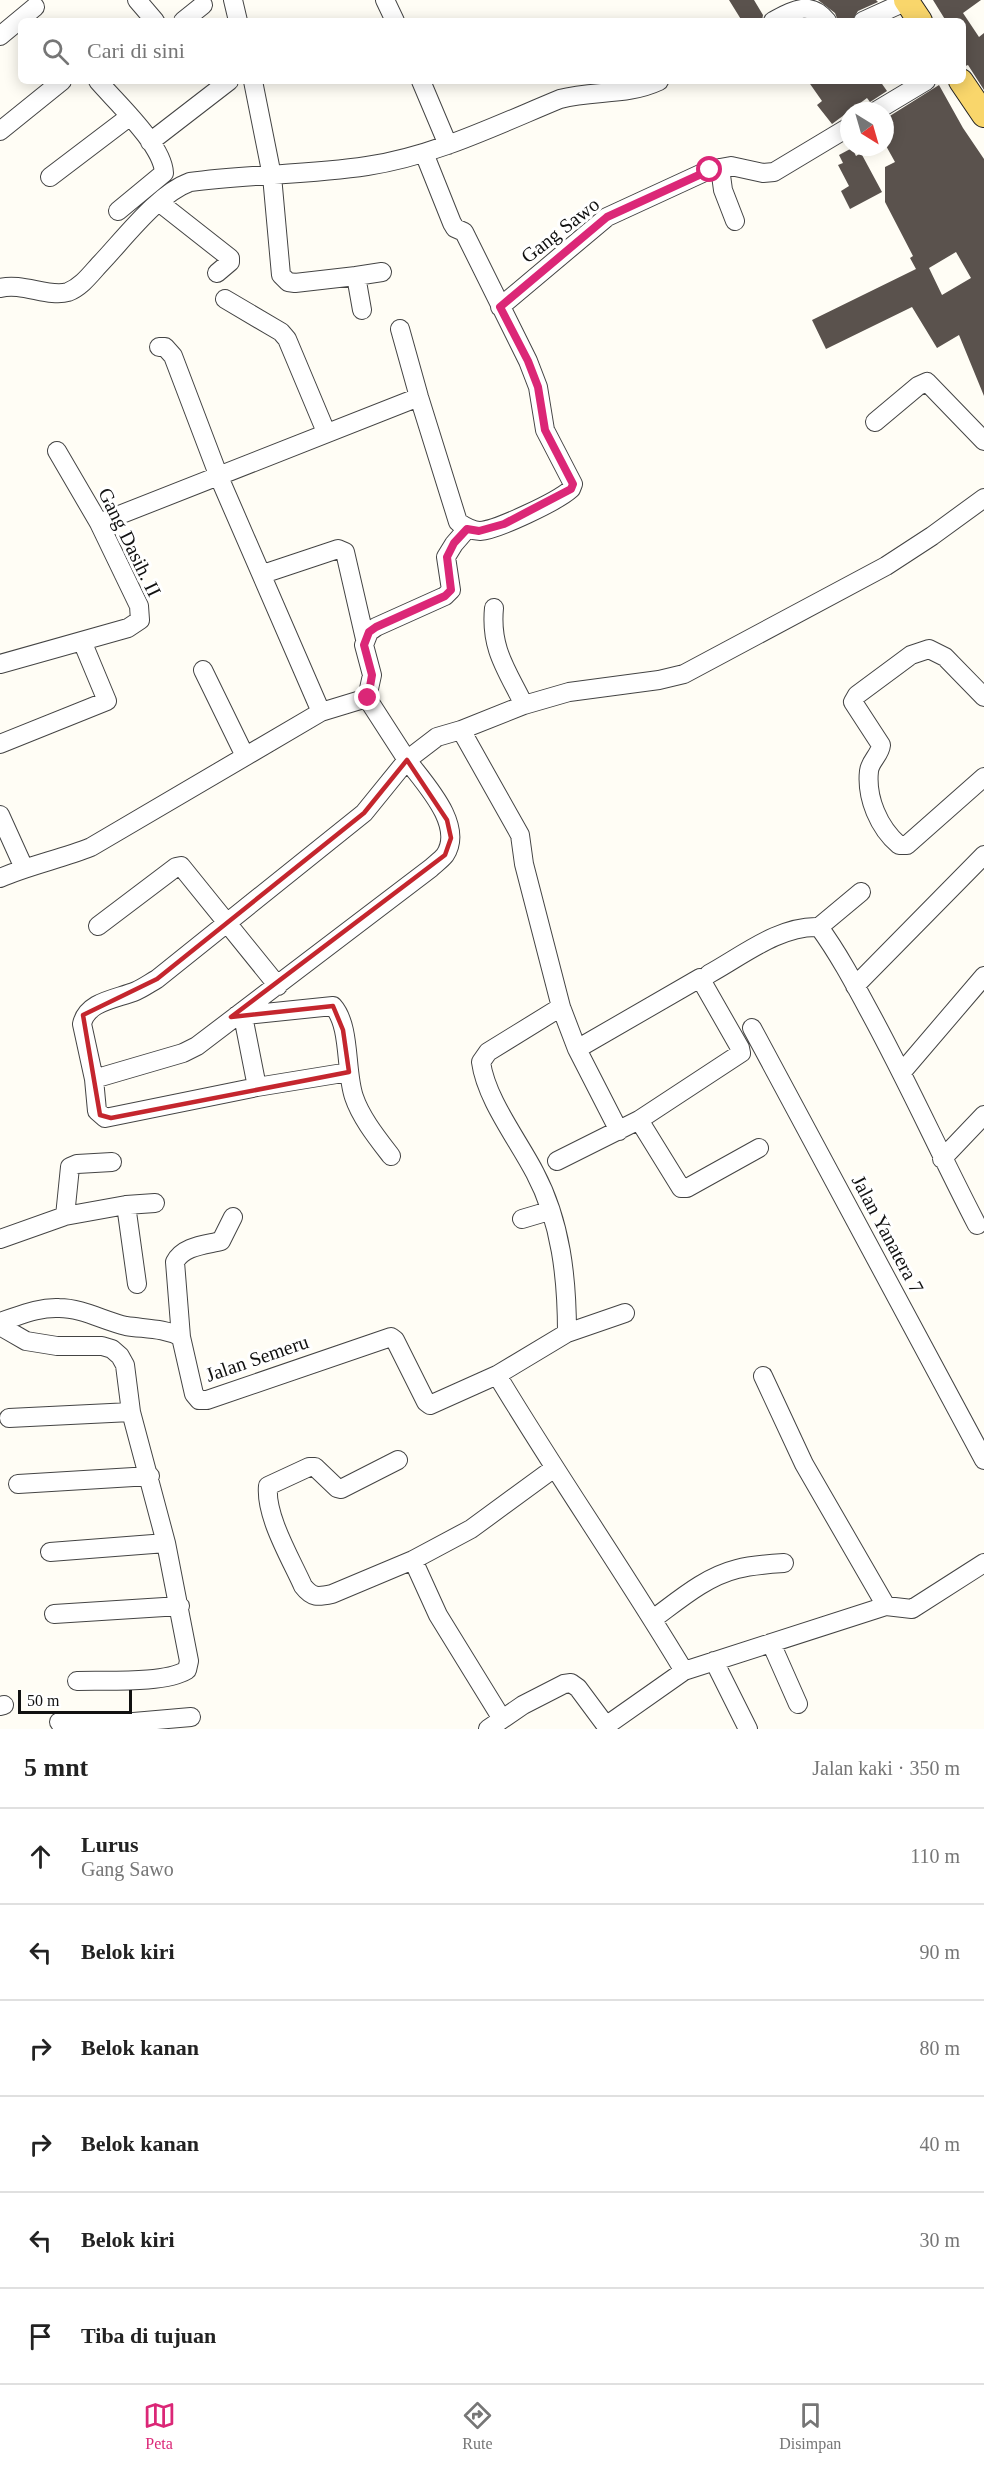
<!DOCTYPE html>
<html lang="id">
<head>
<meta charset="utf-8">
<style>
	:root { --surface:#fff; --page:#f6f6f6; --text:#222; --muted:#767676; --line:#e0e0e0; --accent:#db2777 }
	body { margin:0; font-family:Georgia,serif; background:var(--page); color:var(--text) }
	.compass { position:absolute; left:840px; top:102px; width:54px; height:54px; border-radius:50%; background:var(--surface); box-shadow:0 3px 15px #0003; rotate:143deg }
	.scale { position:absolute; left:18px; bottom:15px; width:114px; box-sizing:border-box; padding-left:6px; border:3px solid #111; border-top:0; font-size:16px; line-height:21px; white-space:nowrap; color:#111; -webkit-text-stroke:4px #fff; paint-order:stroke }
	.stop { position:absolute; width:18px; height:18px; margin:-14px; border:4px solid #db2777; border-radius:50%; background:#fff }
	.stop.end { background:#db2777; border-color:#fff; box-shadow:0 2px 6px #0008 }
	.list { margin:0; padding:0; list-style:none }
	h2 { display:flex; justify-content:space-between; align-items:center; height:78px; margin:0; padding:0 24px; font-size:26px }
	h2 small { font-size:20px; font-weight:400; color:var(--muted) }
	.list li { display:grid; grid-template-columns:39px 1fr auto; gap:18px; align-items:center; box-sizing:border-box; height:96px; padding:0 24px; border-top:2px solid var(--line) }
	.list b { display:block; font-size:22px; white-space:nowrap }
	.list p { margin:0; font-size:20px; white-space:nowrap; color:var(--muted) }
	.list em { font-size:20px; font-style:normal; color:var(--muted) }
	.icon { flex:none; width:33px; height:33px; fill:none; stroke:currentColor; stroke-width:2; stroke-linecap:round; stroke-linejoin:round }
	.map { position:relative; flex:none; width:984px; height:1729px; overflow:hidden }
	.search { position:absolute; background:var(--surface); box-shadow:0 3px 15px #0003; left:18px; right:18px; top:18px; height:66px; display:flex; align-items:center; gap:15px; box-sizing:border-box; padding:0 21px; border-radius:9px; color:var(--muted); font-size:22px }
	.sheet { height:654px; background:var(--surface) }
	nav { display:flex; justify-content:space-around; align-items:center; box-sizing:border-box; height:84px; border-top:2px solid var(--line); background:var(--surface); font-size:16px; color:var(--muted) }
	nav a { display:grid; justify-items:center; gap:3px }
	nav .on { color:var(--accent) }
	.map>svg:first-child { display:block }
</style>
</head>
<body>
<div class="map">
<svg width="984" height="1729" viewBox="0 0 984 1729">
	<rect width="100%" height="100%" fill="#fffdf5"/>
	<path fill="#5a524d" fill-rule="evenodd" d="M729,0H754L763,15L762,21H742Z
		M818,0H876L878,2L858,11L852,21H838L835,13Z
		M933,0H981L963,13L979,37L984,33V90L968,65L963,67V21H946Z
		M808,81H880L887,91L870,102L867,98L832,124L817,105L822,101Z
		M939,85L963,128L984,159V396L959,335L937,348L912,307L826,349L812,320L916,269L910,258L913,256L885,202V167L895,162L885,144V119ZM956,252L971,278L942,295L929,268Z
		M852,148L856,156L861,153L882,192L850,209L841,191L849,186L838,165L843,163L839,155Z"/>
	<g fill="none" stroke-linecap="round" stroke-linejoin="round">
		<g stroke="#444" stroke-width="20">
			<path id="minor" d="M137,0L155,21
				M233,0L238,21
				M385,0L395,21
				M183,21L203,5
				M773,21C794,10 810,0 827,21
				M863,21L907,1
				M0,36L35,7
				M98,81C116,102 163,145 164,173L118,211
				M253,81L272,176L281,275L288,282L295,283L356,276L362,310
				M421,81L448,145
				M876,111L926,81
				M0,131L62,81
				M150,142L229,81
				M720,168L723,190L735,221
				M50,177L129,117
				M160,203L230,258V262L217,273
				M356,276L382,272
				M0,288C22,282 49,298 68,292C81,287 90,275 99,265C124,239 157,194 190,182C249,174 308,175 367,166C434,156 497,125 560,99C594,90 627,96 659,81
				M225,299L281,332L287,339L326,432
				M500,307L607,217L709,170L731,166L763,173L774,172L849,127
				M400,329L419,397L458,522C464,526 471,531 480,531C497,530 558,501 571,489L573,484L545,430L538,387L528,361L464,232L455,228L452,223L424,153
				M159,347H165L173,356L219,477L321,712
				M875,422L918,386L927,382L984,441
				M99,523L419,397
				M263,574L338,549L345,552L365,639
				M494,608C490,649 507,670 524,705
				M0,664L128,628L140,620L139,606L99,523L57,451
				M203,670L245,756
				M984,697L945,657L929,649L911,655L857,695L853,702L881,745C880,755 870,761 869,771C866,798 879,828 899,845H907L984,777
				M367,698L372,675L364,645L369,632L376,627L445,596L451,590L446,557L454,544L467,529
				M461,730L520,835L524,864L561,1007L577,1049L619,1131
				M0,744L107,701L82,641
				M0,815L24,868
				M0,878C30,865 61,859 91,847L321,712L367,698L407,760L437,737L461,730L524,705L569,692L659,680L684,674L886,566L932,536L984,498
				M98,926L176,867L181,866L278,986
				M819,927L861,892
				M709,974C742,956 780,925 819,927C838,953 853,981 868,1009C907,1080 940,1154 977,1225
				M855,986L984,855
				M561,1007L488,1052L481,1062C486,1099 518,1140 535,1173C561,1222 567,1278 567,1333L497,1375C557,1475 624,1571 684,1671
				M236,1016L333,1006C351,1026 345,1071 354,1097C361,1118 378,1139 391,1156
				M243,1016L257,1087
				M752,1028L984,1460
				M902,1072L984,976
				M94,1079L183,1053L197,1046L431,868C435,864 441,860 445,855C465,825 424,783 407,760L364,813L157,979C150,983 143,988 136,991C117,999 87,1001 82,1024L94,1079L97,1111L105,1118L257,1087L349,1072
				M639,1120L681,1188H687L759,1148
				M942,1159L984,1115
				M557,1161L639,1120L741,1053L740,1048L700,978L577,1049
				M126,1205L137,1284
				M65,1216L70,1167L77,1164L112,1162
				M522,1219L549,1211
				M0,1239L65,1216L126,1205L155,1203
				M0,1322C19,1316 38,1307 59,1308C82,1308 104,1321 126,1326C145,1329 164,1328 181,1337L194,1394L199,1400H207L391,1337L395,1340L426,1402L430,1405L497,1375
				M0,1326L26,1341L57,1346H102L112,1349L120,1356L125,1365L131,1412L166,1543L189,1661L187,1670C164,1684 106,1680 77,1681
				M567,1333L625,1313
				M181,1337L175,1262C183,1246 205,1245 221,1241L233,1217
				M763,1376L804,1464L886,1606
				M9,1418L131,1412
				M398,1460L341,1489L337,1488L315,1467H309L268,1486C265,1516 291,1559 303,1586C312,1598 318,1597 332,1594L413,1560L471,1529L553,1469
				M18,1484L150,1476
				M50,1552L166,1543
				M413,1560L438,1615L502,1719
				M54,1614L180,1606
				M653,1619C679,1600 705,1577 737,1569C752,1565 768,1564 784,1563
				M771,1643L798,1704
				M714,1661L748,1729
				M0,1706L4,1705
				M59,1722L122,1723L191,1717
				M488,1729L523,1705L564,1684L571,1683L578,1688L604,1723H610L684,1671L886,1606L912,1609L984,1563"/>
		</g>
		<g stroke="#222" stroke-width="26">
			<path id="major" d="M906,0L920,21
				M961,81L984,115"/>
		</g>
		<use href="#minor" stroke="#fff" stroke-width="18"/>
		<use href="#major" stroke="#f9d66b" stroke-width="24"/>
	</g>
	<g fill="none" stroke-linecap="round" stroke-linejoin="round">
		<path stroke="#db2777" stroke-width="8" d="M368,698L372,675L364,645L369,632L376,627L445,596L451,590L447,557L454,543L467,529L479,531L504,524L571,489L573,484L545,430L538,387L528,361L500,307L607,217L710,170"/>
	</g>
	<path fill="none" stroke="#c4262e" stroke-width="4.5" stroke-linejoin="round" d="M407,760L447,820L451,838L445,855L231,1017L333,1006L343,1030L349,1072L111,1118L100,1115L83,1015L157,979L364,813Z"/>
	<g text-anchor="middle" dominant-baseline="central" stroke-width="6" stroke-linejoin="round" paint-order="stroke">
		<g font-size="20" fill="#111" stroke="#fff">
			<text transform="translate(560 230) rotate(-38)">Gang Sawo</text>
			<text transform="translate(130 542) rotate(64)">Gang Dasih. II</text>
			<text transform="translate(888 1234) rotate(62)">Jalan Yanatera 7</text>
			<text transform="translate(257 1358) rotate(-19)">Jalan Semeru</text>
		</g>
	</g>
</svg>
<svg class="compass" viewBox="-18 -18 36 36"><path d="M0-13l5 13h-10z" fill="#e53935"/><path d="M0 13l5-13h-10z" fill="#767676"/></svg>
<div class="scale">50 m</div>
<div class="stop" style="left:710px;top:170px"></div>
<div class="stop end" style="left:368px;top:698px"></div>
<div class="search"><svg class="icon" aria-label="search" viewBox="0 0 24 24"><circle cx="10" cy="10" r="6"/><path d="M15 15l6 6"/></svg>Cari di sini</div>
</div>
<section class="sheet">
<h2>5 mnt<small>Jalan kaki · 350 m</small></h2>
<ul class="list">
<li><svg class="icon" aria-label="ahead" viewBox="0 0 24 24"><path d="M12 20V5M6 11l6-6 6 6"/></svg><div><b>Lurus</b><p>Gang Sawo</p></div><em>110 m</em></li>
<li><svg class="icon" aria-label="left" viewBox="0 0 24 24"><path d="M17 20v-9H6M10 6l-5 5 5 5"/></svg><div><b>Belok kiri</b></div><em>90 m</em></li>
<li><svg class="icon" aria-label="right" viewBox="0 0 24 24"><path d="M7 20v-9h11M14 6l5 5-5 5"/></svg><div><b>Belok kanan</b></div><em>80 m</em></li>
<li><svg class="icon" aria-label="right" viewBox="0 0 24 24"><path d="M7 20v-9h11M14 6l5 5-5 5"/></svg><div><b>Belok kanan</b></div><em>40 m</em></li>
<li><svg class="icon" aria-label="left" viewBox="0 0 24 24"><path d="M17 20v-9H6M10 6l-5 5 5 5"/></svg><div><b>Belok kiri</b></div><em>30 m</em></li>
<li><svg class="icon" aria-label="arrive" viewBox="0 0 24 24"><path d="M6 21V4h12l-3 4 3 4H6"/></svg><div><b>Tiba di tujuan</b></div></li>
</ul>
</section>
<nav>
<a class="on"><svg class="icon" aria-label="map" viewBox="0 0 24 24"><path d="M3 6l6-2 6 2 6-2v14l-6 2-6-2-6 2zM9 4v14M15 6v14"/></svg>Peta</a>
<a><svg class="icon" aria-label="directions" viewBox="0 0 24 24"><path d="M12 3l9 9-9 9-9-9zM9 14v-3h6M13 9l2 2-2 2"/></svg>Rute</a>
<a><svg class="icon" aria-label="saved" viewBox="0 0 24 24"><path d="M7 4h10v16l-5-4-5 4z"/></svg>Disimpan</a>
</nav>
</body>
</html>
